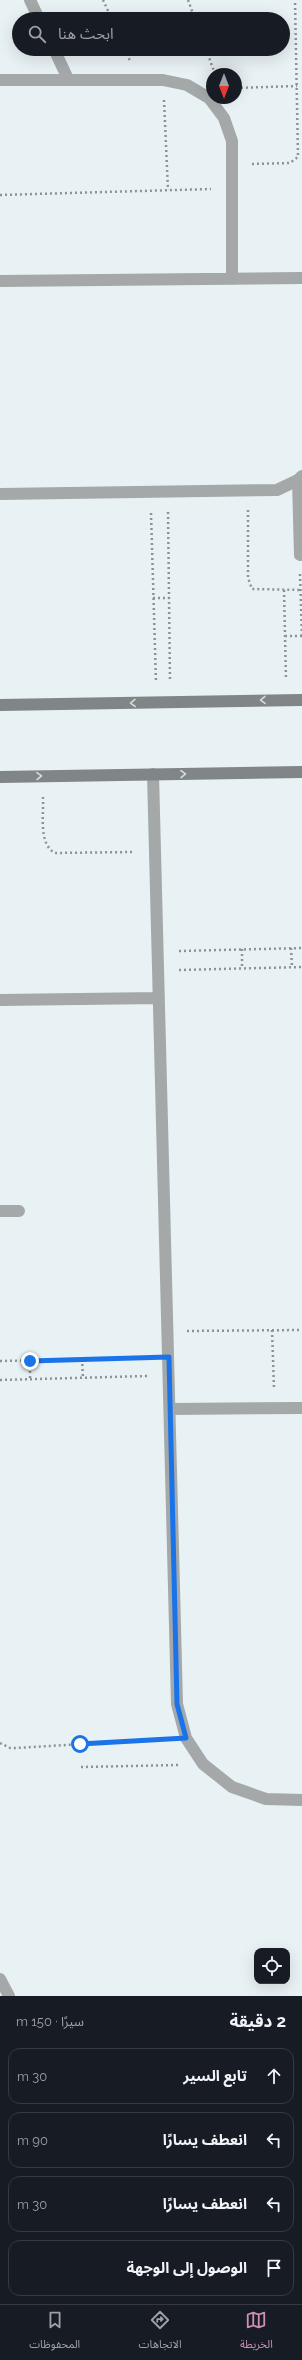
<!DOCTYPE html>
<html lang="ar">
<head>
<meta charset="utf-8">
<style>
	:root { --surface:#171b24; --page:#20242c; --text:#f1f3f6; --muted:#9ea1a6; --line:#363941; --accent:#cd90b2 }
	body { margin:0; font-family:Raleway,"Noto Sans Arabic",sans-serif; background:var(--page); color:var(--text); direction:rtl }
	.controls { position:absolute; right:12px; bottom:12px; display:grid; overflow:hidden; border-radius:8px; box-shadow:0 4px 16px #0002 }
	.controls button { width:36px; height:36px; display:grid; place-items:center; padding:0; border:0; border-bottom:1px solid var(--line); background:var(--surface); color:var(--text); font:20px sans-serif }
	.compass { position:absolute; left:206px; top:68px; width:36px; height:36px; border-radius:50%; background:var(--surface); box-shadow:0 4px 16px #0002; rotate:180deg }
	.stop { position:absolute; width:12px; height:12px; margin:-9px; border:3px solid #1a73e8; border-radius:50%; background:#fff }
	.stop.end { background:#1a73e8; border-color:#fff; box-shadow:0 1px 4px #0008 }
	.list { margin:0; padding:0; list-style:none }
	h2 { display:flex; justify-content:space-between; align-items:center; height:52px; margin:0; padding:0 16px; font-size:17px }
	h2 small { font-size:13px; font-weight:400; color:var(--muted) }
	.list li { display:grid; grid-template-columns:26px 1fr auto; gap:12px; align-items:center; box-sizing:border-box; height:56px; margin:0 8px 8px; padding:0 8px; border:1px solid var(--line); border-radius:12px }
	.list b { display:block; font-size:15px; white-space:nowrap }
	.list em { font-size:13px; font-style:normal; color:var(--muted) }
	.icon { flex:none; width:22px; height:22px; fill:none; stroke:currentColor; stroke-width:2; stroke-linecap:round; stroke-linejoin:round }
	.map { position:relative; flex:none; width:302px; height:1996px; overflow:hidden; direction:ltr }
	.search { position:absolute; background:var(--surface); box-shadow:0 4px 16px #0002; left:12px; right:12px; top:12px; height:44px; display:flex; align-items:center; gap:10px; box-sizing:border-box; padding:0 14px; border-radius:22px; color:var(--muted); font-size:15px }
	.sheet { height:308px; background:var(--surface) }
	nav { display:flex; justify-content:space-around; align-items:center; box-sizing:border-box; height:56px; border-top:1px solid var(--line); background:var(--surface); font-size:11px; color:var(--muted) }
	nav a { display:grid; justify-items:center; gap:2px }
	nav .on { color:var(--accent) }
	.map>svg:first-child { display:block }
</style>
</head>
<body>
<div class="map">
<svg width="302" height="1996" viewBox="0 0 302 1996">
	<rect width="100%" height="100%" fill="#e8f1f4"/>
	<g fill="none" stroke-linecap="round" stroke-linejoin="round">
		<path stroke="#8c9394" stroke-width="2.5" stroke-dasharray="2 3" stroke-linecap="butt" d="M103,0L112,19
			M188,0L195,19
			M125,49L130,61
			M206,49L215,74
			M236,88L297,86
			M164,100L168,190
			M252,164L290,163L298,157L295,0
			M0,195L211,189
			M248,510V578L252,589L302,590
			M168,512L170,681
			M151,513L156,682
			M300,574L302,637
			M284,590L286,680
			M153,598H169
			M285,636H302
			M43,797C44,814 38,844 55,853L135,852
			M291,948L292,967
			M242,949V969
			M179,951L302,948
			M179,970L302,967
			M272,1330L274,1388
			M187,1331L302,1330
			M82,1359L83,1378
			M0,1361L148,1358
			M30,1361V1379
			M0,1380L148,1376
			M0,1743L10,1748H16L166,1739
			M81,1767L179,1765"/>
		<path stroke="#a4a8a9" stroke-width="12" d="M298,480L300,555
			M0,1211H19"/>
		<path stroke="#a4a8a9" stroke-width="12" d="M30,0L39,19
			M54,49L68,79
			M0,80H163L187,85L209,98L224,118L232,141V279
			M0,281L302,278
			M0,494L277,490L298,480L302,476
			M153,774L177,1704L186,1738L203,1764L232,1787L266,1799L302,1800
			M0,1000L159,998
			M170,1409L302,1408
			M0,1979L9,1996"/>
		<path stroke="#808587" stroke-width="12" d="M0,705L302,700
			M0,777L302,772"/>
	</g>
	<defs><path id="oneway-chevron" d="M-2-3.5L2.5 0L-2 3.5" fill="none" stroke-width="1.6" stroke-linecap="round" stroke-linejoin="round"/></defs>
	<g stroke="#d9dadb">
		<use href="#oneway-chevron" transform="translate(263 700) rotate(179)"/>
		<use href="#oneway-chevron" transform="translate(133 703) rotate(179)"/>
		<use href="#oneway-chevron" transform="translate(183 774) rotate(-1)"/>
		<use href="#oneway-chevron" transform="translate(39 776) rotate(-1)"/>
	</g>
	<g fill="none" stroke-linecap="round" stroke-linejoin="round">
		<path stroke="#1a73e8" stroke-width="5" d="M30,1361L169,1357L177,1704L186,1738L80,1744"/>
	</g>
</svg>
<div class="controls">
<button><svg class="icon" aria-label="locate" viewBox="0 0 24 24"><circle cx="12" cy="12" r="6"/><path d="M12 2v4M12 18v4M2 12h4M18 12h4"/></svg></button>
</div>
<svg class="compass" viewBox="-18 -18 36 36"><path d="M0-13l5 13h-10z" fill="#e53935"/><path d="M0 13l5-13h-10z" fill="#9ea1a6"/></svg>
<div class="stop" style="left:80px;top:1744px"></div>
<div class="stop end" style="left:30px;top:1361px"></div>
<div class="search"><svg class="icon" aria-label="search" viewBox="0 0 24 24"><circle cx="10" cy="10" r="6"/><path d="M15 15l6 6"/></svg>ابحث هنا</div>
</div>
<section class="sheet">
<h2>2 دقيقة<small>سيرًا · 150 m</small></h2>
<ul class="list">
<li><svg class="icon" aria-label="ahead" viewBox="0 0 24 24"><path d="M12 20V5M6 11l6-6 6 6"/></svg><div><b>تابع السير</b></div><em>30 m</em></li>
<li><svg class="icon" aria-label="left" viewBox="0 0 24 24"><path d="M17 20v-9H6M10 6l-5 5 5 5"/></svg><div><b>انعطف يسارًا</b></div><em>90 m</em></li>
<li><svg class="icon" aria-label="left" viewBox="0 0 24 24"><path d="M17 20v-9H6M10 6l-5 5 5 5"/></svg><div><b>انعطف يسارًا</b></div><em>30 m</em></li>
<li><svg class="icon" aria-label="arrive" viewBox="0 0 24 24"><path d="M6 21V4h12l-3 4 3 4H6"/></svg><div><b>الوصول إلى الوجهة</b></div></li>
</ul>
</section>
<nav>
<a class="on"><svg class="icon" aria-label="map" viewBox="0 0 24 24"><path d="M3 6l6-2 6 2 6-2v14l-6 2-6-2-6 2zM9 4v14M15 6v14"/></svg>الخريطة</a>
<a><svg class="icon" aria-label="directions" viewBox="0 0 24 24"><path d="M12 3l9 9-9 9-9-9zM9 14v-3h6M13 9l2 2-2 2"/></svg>الاتجاهات</a>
<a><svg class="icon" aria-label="saved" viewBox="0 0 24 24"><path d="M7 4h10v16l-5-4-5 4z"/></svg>المحفوظات</a>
</nav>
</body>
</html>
